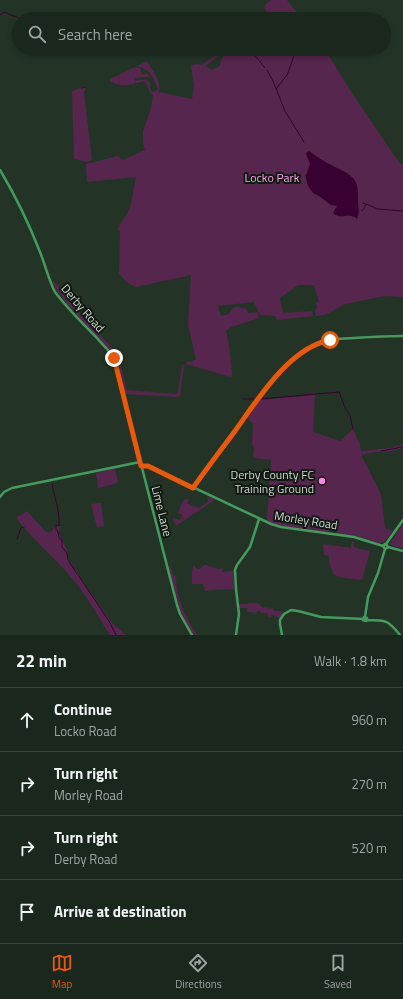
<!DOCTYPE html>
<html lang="en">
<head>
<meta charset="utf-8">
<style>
	:root { --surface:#1a271d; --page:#27332a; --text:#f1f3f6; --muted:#9fa5a4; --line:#38443b; --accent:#ea580c }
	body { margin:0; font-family:"Titillium Web",sans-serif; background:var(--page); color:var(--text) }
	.stop { position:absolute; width:12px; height:12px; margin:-9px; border:3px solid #ea580c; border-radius:50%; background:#fff }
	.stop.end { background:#ea580c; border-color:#fff; box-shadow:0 1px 4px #0008 }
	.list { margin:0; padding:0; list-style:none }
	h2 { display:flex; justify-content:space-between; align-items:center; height:52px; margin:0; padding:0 16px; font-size:17px }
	h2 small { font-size:13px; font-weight:400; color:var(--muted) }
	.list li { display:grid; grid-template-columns:26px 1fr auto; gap:12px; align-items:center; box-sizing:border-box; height:64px; padding:0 16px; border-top:1px solid var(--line) }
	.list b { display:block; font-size:15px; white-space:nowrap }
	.list p { margin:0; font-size:13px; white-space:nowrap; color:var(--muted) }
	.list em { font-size:13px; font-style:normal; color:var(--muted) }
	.icon { flex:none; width:22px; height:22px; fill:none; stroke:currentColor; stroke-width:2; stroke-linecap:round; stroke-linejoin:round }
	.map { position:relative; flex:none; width:403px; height:635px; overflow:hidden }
	.search { position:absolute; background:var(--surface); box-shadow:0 2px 6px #0003; left:12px; right:12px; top:12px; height:44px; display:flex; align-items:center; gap:10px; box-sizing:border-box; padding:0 14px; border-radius:22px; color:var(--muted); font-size:15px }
	.sheet { height:308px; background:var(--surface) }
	nav { display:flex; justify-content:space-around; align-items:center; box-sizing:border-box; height:56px; border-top:1px solid var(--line); background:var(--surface); font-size:11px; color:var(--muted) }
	nav a { display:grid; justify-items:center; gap:2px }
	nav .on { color:var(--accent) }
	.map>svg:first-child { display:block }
</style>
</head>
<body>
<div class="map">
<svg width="403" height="635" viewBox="0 0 403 635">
	<rect width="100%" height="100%" fill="#233427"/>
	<path fill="#57264e" d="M271,0H287L292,7L304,19H262L265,16L267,12L264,6Z
		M227,49H325L353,95L400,164H403V297L385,296L345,304C334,309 330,315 317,316H316L315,310L317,307L316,302H319L314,285H298L280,298L283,313L312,311L313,316L277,320L275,316L260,315L254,302L218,306L221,316L229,314L233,308L238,307L247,309L248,313L258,312L259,318L231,327L226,331L229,345L232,374V376L231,377L186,364L187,361L191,362L196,359L188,325L191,275L136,287L126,282L119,273L120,231L117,229L127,214L130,208L136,177L87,182L86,164L118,156L123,160L145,150L143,144V131L151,108L153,95C148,92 148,85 144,81C131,84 122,89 110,81V79L135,67L140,68L142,75L147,73L150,77H141L135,79V81C142,79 152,78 150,88L152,92L157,91L158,89C153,76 150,70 137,66L146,61C152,68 162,83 159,92L192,99L194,85L191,65L198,64L201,65L218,54V55L217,57L205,66L212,70L220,66L221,61Z
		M84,87L85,89L84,92L92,160L87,162L74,159L72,91Z
		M52,281H54L78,312L115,351L121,362L119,365L118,366L115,357L112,353L67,304L55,287Z
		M182,364L184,365L180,396L177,397L125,394L119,367L121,366L126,388L127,390L176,394L178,393Z
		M315,395L313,432L340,441L353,429L360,445L361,451L390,448L399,445H403V448L392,451L376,452L361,455L381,494L385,528L393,531L384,542L378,543L357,536L337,534V532L335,529H338L339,528L337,527V525L335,524L329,533L274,525L267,521L271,460L253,458L254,448L252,444L253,423L249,420L248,417L260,400Z
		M115,468L118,483L98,488L96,473Z
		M207,496L215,500L194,514L193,513L192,515L176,526L173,519L174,518L179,520L181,519L182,515L178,513L183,500L189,499L187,503L199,508L208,502Z
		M101,503L104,526L97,527L91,504Z
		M27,511L46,532C52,533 53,530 56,525L60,526L59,533L67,550L68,559L77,572L78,575L85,585L113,624L126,635H110C100,620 91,603 80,588C61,563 36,543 16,518Z
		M403,524V548L393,546L390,544Z
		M352,541L354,542V547L356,548L370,551L362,580C356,579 350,579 344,578C341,578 338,576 334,575L330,566L329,556L324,555L323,544L351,548Z
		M193,565L198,569L201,568L204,565H206L208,566L220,569L222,567V572L234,571V589L214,590L205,591L203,584H192V572Z
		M170,566L173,575L176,577C176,600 186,617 197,635H193L180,611L168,567Z
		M249,603H258L263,608L267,607L270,609L273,608L274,611H281L283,613L280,619L274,615H271V617H269L267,613H261L260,611L256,612L254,614L253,612H247V608H239V604H248Z"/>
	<path fill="#380131" d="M309,151C316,156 325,162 333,166C339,169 347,172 352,177C358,182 358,191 358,198C358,207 360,212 357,219C349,211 342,221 333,213L337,206L331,205L319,196L313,193L308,186L305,175H306L310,164L306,154L307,152Z"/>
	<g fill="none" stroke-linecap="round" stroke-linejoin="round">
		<path stroke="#380131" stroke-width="1" d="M0,15L4,12L13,16H15L21,19
			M22,19H24
			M25,19H34
			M247,19L249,16L248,13
			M250,49L265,68
			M267,70L273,81L285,111L304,142
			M82,88L85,87
			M276,89L287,75L296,51
			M363,203L378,209L403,211
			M362,211L366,205
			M243,399H254
			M260,399L339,392L344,405L350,416L353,429
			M381,451L397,448L399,447H403
			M52,484C55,499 60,511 59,526L56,525V529L58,532L59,538L62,540V547L67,553L68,560L77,574
			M17,539L21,528L24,527
			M78,575L109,621L116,635"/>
		<path stroke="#439c5e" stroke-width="2.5" d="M0,170C15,195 29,224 40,252C45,264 49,281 55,292C67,308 82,323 96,337C102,344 109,350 114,358L177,605L180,614L192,635
			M141,466H148L271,524L281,527L354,537L383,546L385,549L387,548L388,547
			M193,488L272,380C284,367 303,348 320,342C331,338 343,339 354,338C370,337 387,336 403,336
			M0,497L4,492L12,488L140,462
			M386,544L403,520
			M383,546L385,544H386L388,547L403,551
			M364,617L367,618L366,621L363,620Z
			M365,617L368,597L378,573L385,549
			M367,620C386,620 388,620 400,635
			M236,635L239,614L236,589L235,570L237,565L245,554L250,547L259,519
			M282,635L280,624V620L284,614L291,610L298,611L321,617L363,619"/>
	</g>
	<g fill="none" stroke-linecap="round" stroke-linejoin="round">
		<path stroke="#ea580c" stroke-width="5" d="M114,358L141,466H148L193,488C207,468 221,450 235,431C258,399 289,348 330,340"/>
	</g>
	<circle fill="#fb87e5" stroke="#121913" stroke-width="1.5" cx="322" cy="481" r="4"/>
	<g text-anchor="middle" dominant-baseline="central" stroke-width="4" stroke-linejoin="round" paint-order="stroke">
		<g font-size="12" fill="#f8a6e7" stroke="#121913">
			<text x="272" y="177">Locko Park</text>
		</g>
		<g font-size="12" fill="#cbd6cd" stroke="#121913">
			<text transform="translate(83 308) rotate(49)">Derby Road</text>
			<text transform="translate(162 511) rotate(76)">Lime Lane</text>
			<text transform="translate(306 520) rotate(9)">Morley Road</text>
		</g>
		<g font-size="12" fill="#cbd6cd" stroke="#121913" text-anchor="end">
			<text x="314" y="474">Derby County FC<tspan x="314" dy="14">Training Ground</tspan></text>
		</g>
	</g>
</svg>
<div class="stop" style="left:330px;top:340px"></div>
<div class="stop end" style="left:114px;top:358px"></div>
<div class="search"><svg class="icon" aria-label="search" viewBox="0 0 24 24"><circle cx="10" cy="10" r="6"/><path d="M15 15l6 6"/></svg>Search here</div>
</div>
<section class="sheet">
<h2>22 min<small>Walk · 1.8 km</small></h2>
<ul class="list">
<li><svg class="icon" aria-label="ahead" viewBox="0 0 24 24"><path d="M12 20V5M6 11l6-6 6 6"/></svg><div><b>Continue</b><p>Locko Road</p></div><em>960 m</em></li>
<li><svg class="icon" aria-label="right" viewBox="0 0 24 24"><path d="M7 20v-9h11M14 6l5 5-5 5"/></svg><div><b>Turn right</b><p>Morley Road</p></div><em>270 m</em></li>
<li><svg class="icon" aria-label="right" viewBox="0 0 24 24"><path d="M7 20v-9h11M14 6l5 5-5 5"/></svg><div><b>Turn right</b><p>Derby Road</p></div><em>520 m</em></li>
<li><svg class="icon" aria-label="arrive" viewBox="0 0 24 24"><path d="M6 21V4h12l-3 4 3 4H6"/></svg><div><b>Arrive at destination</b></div></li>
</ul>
</section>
<nav>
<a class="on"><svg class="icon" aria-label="map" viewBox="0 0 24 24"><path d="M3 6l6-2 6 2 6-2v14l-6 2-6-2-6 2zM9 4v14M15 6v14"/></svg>Map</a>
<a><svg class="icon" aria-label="directions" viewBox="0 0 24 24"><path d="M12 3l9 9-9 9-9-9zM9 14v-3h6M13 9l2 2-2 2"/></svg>Directions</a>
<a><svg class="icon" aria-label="saved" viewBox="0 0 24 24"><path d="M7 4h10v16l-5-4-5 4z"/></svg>Saved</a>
</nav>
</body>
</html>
